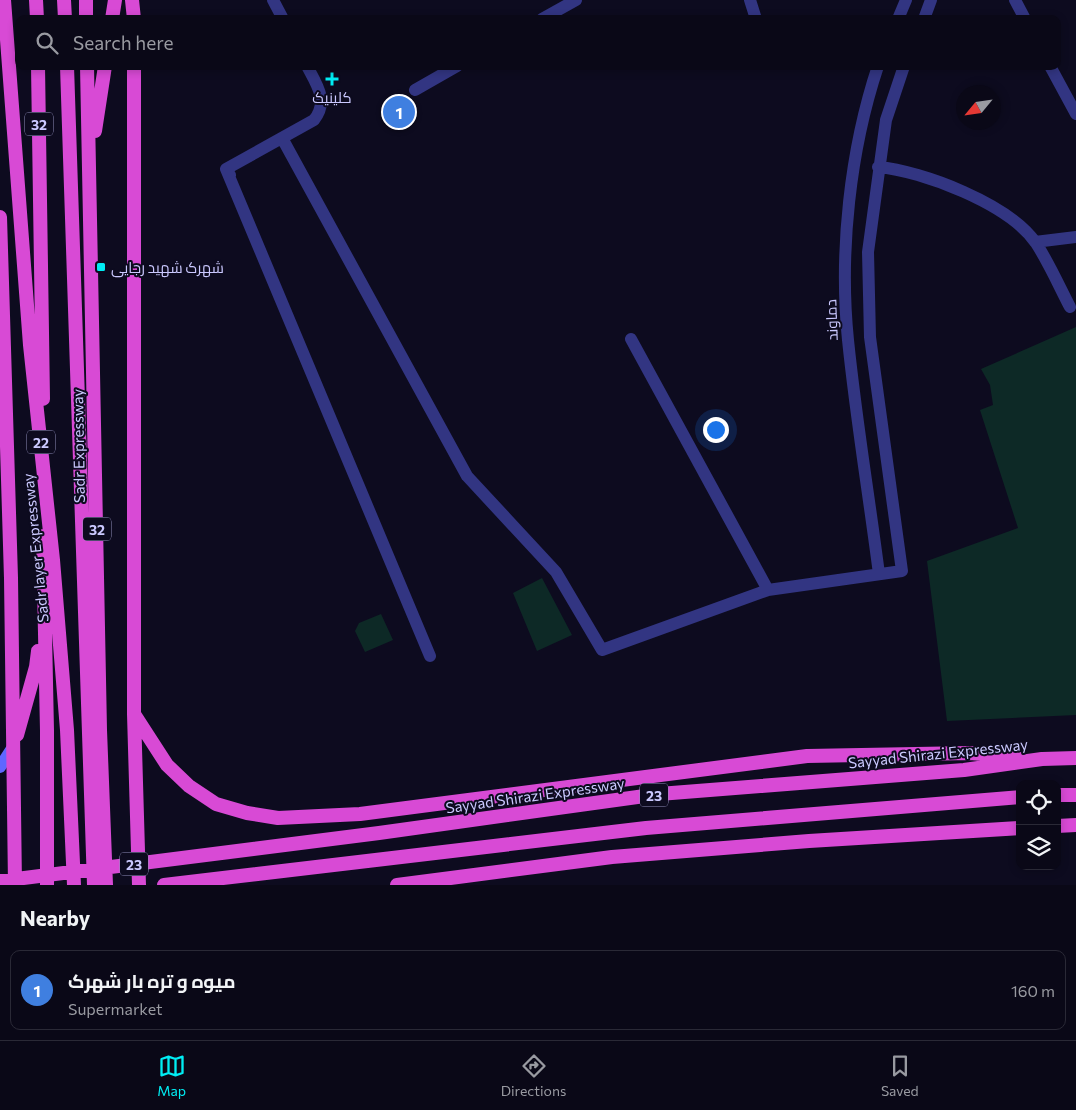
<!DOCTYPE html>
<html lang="en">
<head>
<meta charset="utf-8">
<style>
	:root { --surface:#0a0817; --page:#181624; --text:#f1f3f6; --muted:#999aa1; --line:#2a2936; --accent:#00edf4 }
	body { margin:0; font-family:Commissioner,Cairo,sans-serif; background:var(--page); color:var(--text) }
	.controls { position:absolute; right:15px; bottom:15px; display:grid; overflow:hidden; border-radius:10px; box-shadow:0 2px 8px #0003 }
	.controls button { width:45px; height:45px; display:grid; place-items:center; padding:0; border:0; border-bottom:1px solid var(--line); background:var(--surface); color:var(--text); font:25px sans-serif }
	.compass { position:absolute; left:956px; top:85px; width:45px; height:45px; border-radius:50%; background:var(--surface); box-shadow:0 2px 8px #0003; rotate:241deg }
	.you { position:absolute; left:715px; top:429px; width:18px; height:18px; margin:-12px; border:4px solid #fff; border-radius:50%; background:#1a73e8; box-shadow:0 0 0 8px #1a73e833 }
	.badge { display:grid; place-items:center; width:32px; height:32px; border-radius:50%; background:var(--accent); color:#fff; font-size:16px; font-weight:700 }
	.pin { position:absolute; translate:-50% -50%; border:2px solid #fff; box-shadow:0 1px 5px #0006 }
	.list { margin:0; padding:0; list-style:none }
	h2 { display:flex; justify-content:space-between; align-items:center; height:65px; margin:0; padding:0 20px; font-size:21px }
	h2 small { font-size:16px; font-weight:400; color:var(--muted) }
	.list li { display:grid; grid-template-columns:32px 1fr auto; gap:15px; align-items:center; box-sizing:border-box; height:80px; margin:0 10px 10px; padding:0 10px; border:1px solid var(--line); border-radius:10px }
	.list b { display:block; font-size:19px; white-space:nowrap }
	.list p { margin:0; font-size:16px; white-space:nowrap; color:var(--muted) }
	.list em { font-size:16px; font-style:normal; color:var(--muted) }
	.icon { flex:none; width:28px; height:28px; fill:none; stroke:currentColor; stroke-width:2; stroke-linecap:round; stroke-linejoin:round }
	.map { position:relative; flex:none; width:1076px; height:885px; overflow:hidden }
	.search { position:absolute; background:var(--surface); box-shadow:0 2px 8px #0003; left:15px; right:15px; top:15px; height:55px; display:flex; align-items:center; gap:12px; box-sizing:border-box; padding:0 18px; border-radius:10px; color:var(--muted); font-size:19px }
	.sheet { height:155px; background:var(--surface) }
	nav { display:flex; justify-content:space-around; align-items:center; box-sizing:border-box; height:70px; border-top:1px solid var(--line); background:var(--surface); font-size:14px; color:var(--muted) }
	nav a { display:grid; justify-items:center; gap:2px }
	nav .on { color:var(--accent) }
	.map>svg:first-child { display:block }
</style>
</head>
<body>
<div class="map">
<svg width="1076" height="885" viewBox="0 0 1076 885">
	<rect width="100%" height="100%" fill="#0d0b1f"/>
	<path fill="#0d2926" d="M1076,327V715L947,721L927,561L1018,528L980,410L993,405L990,385L981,369Z
		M542,578L572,635L537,651L513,593Z
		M381,614L393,640L365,652L355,631L359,623Z"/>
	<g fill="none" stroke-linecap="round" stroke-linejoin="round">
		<path stroke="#323582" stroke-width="12" d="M273,0L283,19
			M750,0L756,19
			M1015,0L1025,19
			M542,19L576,0
			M898,19L906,0
			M924,19L931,0
			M878,66C850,150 839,252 848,340C856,419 869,496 879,574
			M1050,66L1076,114
			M415,90L457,66
			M282,138L467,476L556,572L602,650L768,590L902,571L870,337L868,252L886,120L904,66
			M878,167C923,171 1009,204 1036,243C1049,263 1059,286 1070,307
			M226,169L430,656
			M230,175L226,169L314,120C329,101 317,85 307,66
			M1035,242L1076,237
			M631,339L768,590"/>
		<path stroke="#6067ff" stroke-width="12" d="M0,767L13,747"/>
		<path stroke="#d84ad5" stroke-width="14" d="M4,0L30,345L53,560L67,730L74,885
			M36,0L37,19
			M64,0L65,19
			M86,0V19
			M132,0L134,19
			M112,19L115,0
			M38,66L43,399
			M67,66L94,885
			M87,66L100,730L106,885
			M134,66V714L139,885
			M95,131L105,66
			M0,217L11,578L15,885
			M43,536L47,731V885
			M134,714L167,765L189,786L216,804L247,813L278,818L360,814L807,756L970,753L1016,757
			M17,735L36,667L38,651
			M1057,795H1076
			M1057,826L1076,825
			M0,881L379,833L659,794L964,770L1042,759L1076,758
			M164,885L646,828L1020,797
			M397,885L612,857L809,841L1020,828"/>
	</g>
	<g fill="#00edf4" stroke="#0d0b1f" stroke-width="2">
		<path d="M329.5 71.5h5v5h5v5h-5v5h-5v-5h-5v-5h5z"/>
		<rect x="96" y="262" width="10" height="10" rx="2.5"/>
	</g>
	<g text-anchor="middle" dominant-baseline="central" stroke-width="4" stroke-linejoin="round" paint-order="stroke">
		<g fill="#0d0b1f" stroke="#9290bc" stroke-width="1">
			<rect x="25" y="112.5" width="28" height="23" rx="4"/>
			<rect x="27" y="430.5" width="28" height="23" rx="4"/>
			<rect x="83" y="517.5" width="28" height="23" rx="4"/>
			<rect x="640" y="783.5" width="28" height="23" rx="4"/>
			<rect x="120" y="852.5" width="28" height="23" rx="4"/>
		</g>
		<g font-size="14" font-weight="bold" fill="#cbc9ff">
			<text x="39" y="124">32</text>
			<text x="41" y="442">22</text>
			<text x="97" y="529">32</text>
			<text x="654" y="795">23</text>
			<text x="134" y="864">23</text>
		</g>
		<g font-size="15" fill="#cbc9ff" stroke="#0d0b1f">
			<text x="332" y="97">کلینیک</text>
			<text x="111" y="267" text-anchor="start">شهرک شهید رجایی</text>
		</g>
		<g font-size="15" fill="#cbc9ff" stroke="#0d0b1f">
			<text transform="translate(831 320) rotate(-92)">دماوند</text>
			<text transform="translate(78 446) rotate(-91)">Sadr Expressway</text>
			<text transform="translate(35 548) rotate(-96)">Sadr layer Expressway</text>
			<text transform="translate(938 753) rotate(-6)">Sayyad Shirazi Expressway</text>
			<text transform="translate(535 795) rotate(-8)">Sayyad Shirazi Expressway</text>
		</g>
	</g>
</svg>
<div class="controls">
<button><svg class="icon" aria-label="locate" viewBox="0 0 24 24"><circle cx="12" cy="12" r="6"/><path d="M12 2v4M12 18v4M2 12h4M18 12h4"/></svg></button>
<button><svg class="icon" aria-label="layers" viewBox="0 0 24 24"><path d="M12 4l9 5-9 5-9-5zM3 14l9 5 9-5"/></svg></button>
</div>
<svg class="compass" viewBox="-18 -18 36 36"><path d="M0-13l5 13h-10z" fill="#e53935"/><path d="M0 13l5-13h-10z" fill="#999aa1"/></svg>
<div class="you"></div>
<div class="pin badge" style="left:399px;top:112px;background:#3f7fe0">1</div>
<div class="search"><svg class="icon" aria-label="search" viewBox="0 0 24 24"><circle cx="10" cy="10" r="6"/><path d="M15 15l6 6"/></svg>Search here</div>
</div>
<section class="sheet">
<h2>Nearby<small></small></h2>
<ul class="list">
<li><span class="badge" style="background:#3f7fe0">1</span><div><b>میوه و تره بار شهرک</b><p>Supermarket</p></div><em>160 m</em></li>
</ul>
</section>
<nav>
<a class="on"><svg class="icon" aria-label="map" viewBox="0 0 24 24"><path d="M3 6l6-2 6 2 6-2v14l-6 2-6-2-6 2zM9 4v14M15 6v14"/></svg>Map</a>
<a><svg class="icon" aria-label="directions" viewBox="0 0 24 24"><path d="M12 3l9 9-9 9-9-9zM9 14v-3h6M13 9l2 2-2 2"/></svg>Directions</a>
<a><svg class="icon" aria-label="saved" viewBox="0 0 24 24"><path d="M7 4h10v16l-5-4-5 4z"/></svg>Saved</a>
</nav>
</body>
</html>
